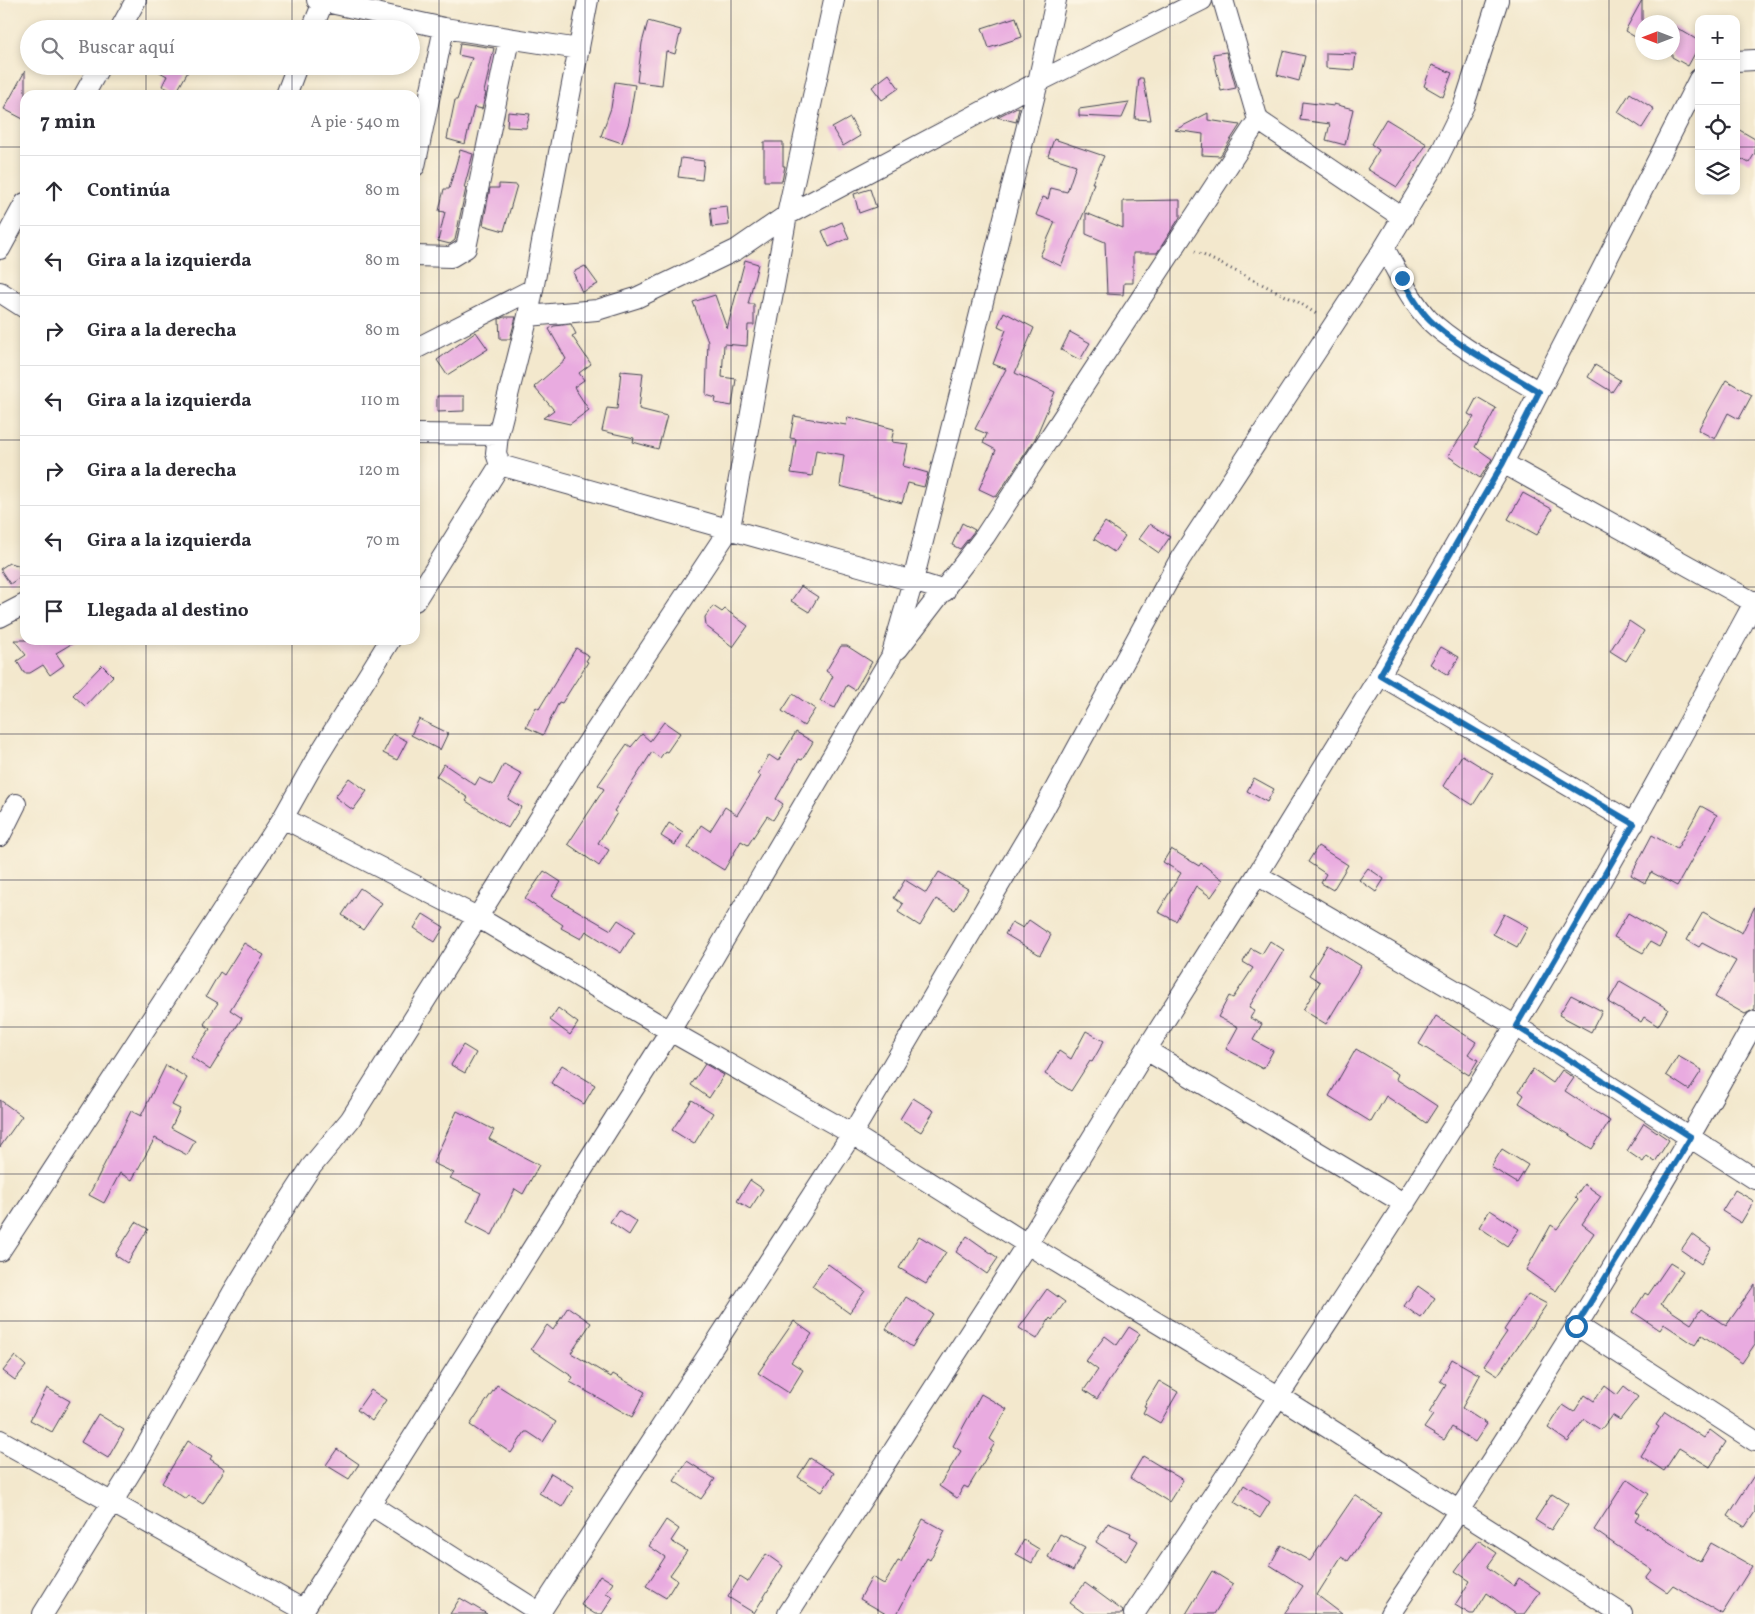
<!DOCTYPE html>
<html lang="es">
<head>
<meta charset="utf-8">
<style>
	:root { --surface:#fff; --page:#f2f2f3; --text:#2b2b33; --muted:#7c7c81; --line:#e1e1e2 }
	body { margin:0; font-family:Vollkorn,serif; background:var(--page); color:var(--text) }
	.controls { position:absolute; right:15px; top:15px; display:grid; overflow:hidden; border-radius:10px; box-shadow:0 2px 8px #0003 }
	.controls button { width:45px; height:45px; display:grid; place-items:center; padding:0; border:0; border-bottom:1px solid var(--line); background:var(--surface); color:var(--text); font:25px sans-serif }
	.compass { position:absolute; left:1635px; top:15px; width:45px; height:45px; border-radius:50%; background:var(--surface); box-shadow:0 2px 8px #0003; rotate:270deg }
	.stop { position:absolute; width:15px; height:15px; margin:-11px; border:4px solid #1f6fb2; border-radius:50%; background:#fff }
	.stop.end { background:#1f6fb2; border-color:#fff; box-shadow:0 1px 5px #0008 }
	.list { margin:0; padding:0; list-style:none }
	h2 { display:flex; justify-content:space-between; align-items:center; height:65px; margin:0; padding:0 20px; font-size:21px }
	h2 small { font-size:16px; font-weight:400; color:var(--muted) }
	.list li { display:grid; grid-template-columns:32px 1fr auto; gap:15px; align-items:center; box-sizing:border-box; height:70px; padding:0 20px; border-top:1px solid var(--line) }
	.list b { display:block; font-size:19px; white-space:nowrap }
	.list em { font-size:16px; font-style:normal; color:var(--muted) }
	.icon { flex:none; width:28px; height:28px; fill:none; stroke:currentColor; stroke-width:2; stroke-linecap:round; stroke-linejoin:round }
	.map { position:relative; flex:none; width:1755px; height:1614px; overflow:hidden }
	.search { position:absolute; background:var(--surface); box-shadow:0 2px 8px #0003; left:20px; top:20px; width:400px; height:55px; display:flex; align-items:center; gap:12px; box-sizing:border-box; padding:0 18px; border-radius:28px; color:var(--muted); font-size:19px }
	.panel { position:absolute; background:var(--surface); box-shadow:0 2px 8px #0003; left:20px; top:90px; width:400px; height:555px; border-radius:15px }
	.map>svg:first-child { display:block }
</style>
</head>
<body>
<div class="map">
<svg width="1755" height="1614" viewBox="0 0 1755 1614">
	<rect width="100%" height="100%" fill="#fcf5e5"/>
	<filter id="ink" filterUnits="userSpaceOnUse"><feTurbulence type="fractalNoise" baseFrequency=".02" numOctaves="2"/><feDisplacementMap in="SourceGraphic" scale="10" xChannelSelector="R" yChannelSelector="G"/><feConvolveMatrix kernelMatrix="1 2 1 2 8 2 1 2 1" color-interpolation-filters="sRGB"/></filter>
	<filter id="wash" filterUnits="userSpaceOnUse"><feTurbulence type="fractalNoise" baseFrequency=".0096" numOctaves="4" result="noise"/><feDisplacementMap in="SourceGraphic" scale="20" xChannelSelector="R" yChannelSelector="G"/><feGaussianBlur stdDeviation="1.12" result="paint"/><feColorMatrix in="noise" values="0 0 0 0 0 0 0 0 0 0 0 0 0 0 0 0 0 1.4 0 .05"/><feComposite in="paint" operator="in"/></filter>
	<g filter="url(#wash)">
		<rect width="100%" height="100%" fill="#f3e8cd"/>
		<g id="blocks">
			<path fill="#e9abe0" d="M1642,0V41L1625,31Z
				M1016,17L1022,37L989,48L982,28Z
				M648,21L681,30L675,54L666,51L662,85L637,82L642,43Z
				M1672,25L1699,41V46L1688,66L1672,57Z
				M460,43L494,48L484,92L486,93L482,109L474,107L465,144L447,139L455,100H457L472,58L458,55Z
				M1283,51L1305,56L1299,81L1277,75Z
				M1226,52L1236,88L1221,91L1213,54Z
				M1326,53L1356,54L1354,70L1326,68Z
				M1432,65L1452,73L1443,97L1424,86Z
				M149,66H191L176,93L162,86L167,76Z
				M25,71V120L4,109Z
				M889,74L899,88L882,100L872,87Z
				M1139,78H1143L1151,120L1135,119Z
				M615,82L635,85L629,122L622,143L601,136L611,108Z
				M1630,93L1654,109L1642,128L1618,112Z
				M1129,102L1122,118L1079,116V109Z
				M1302,102L1334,106V104L1353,109L1345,145L1326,140L1330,124L1300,120Z
				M1017,107L1019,108L1016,122L997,117Z
				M508,112L530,114L526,128L507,127Z
				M1208,113V120L1240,125L1220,156L1202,155L1203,134L1175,130Z
				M850,118L860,136L843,146L832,128Z
				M1386,119L1427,144L1397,187L1367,169L1379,150L1371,144Z
				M1736,128L1755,139V153L1749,163L1736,156Z
				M1054,139L1104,156L1092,183H1094L1086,208L1061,266L1040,256L1055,222L1036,215L1043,197L1048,199L1051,188L1067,192L1076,165L1048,156Z
				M764,142H783V166H785L782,181H764Z
				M460,150L473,154L464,188H466L455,240L450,244L438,241L445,212L439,211L444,189H449Z
				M681,158L704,161L702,180L678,177Z
				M499,184L517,185L504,231L483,225L490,188H499Z
				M870,189L876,207L859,213L854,194Z
				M1180,200V217L1157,253H1133V283H1124L1123,295L1107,294L1105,242L1086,234V213L1123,228V201Z
				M727,206L729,225L712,227L710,208Z
				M842,222L849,238L829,247L822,231Z
				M745,260L758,264L748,304H754V325H748L747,346L724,344L722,377L736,379L732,406L715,403L716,398L706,395L708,342L693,302L715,295L727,329Z
				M585,266L598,284L582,292L573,272Z
				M1004,312L1034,328L1015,373L1055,392L1035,439L996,497L979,489L996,450L983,443L987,434L975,429L1006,369L993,364L1006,330L998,326Z
				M504,317H516L510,339H500L499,319Z
				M571,324L576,334L572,336L591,364L579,373L584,380L574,387L589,410L570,424L543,418L554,410L534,387L566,359L549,329L554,326Z
				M476,332L488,349L447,375L437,360Z
				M1070,332L1090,343L1080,360L1061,350Z
				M1595,365L1620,380L1612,392L1588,377Z
				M621,371L643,373L639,409L667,416L658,449L633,442L634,438L602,431L607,408L617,409Z
				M1726,380L1752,395L1739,419L1728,413L1715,439L1698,430Z
				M437,396H464V411L437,412Z
				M1477,397L1496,408L1475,447L1492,459L1480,478L1448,456L1474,417L1468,414Z
				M794,416L846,425L848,417L894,429L891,442L908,444L903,466L928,473L924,487L908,483L902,503L840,486L844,455L816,450L812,476L791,473L796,439L790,438Z
				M1523,493L1552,509L1537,535L1508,519Z
				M1105,522L1125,536L1114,552L1094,539Z
				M962,523L975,530L960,549L952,545Z
				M1150,524L1170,537L1159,553L1139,539Z
				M9,563L18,565L23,575L10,584L0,569Z
				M801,586L818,597L809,612L791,601Z
				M713,606L722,612L725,609L748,626L733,647L706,626L705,617Z
				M1629,621L1644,631L1626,661L1610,651Z
				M14,640H78L56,653L64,665L50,675L43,665L30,673H24L17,661L26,655Z
				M841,646H847L872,662L855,690L847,685L835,708L820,701L833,676L826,671Z
				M1441,647L1459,657L1448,675L1430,664Z
				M576,648L589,656L586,661L588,662L562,703L559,702L543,735L526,727L536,707L539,709Z
				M102,665L113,676L85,706L73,695Z
				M793,694L815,709L804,726L782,711Z
				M419,719L448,733L440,750L411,735Z
				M664,722L680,733L667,752L665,751L660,758L652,752L614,811L617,813L598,843L609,850L599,866L568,844L604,789L598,785L627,744L631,747L642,734L650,741Z
				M796,732L813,742L802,760L799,759L776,799L783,804L773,820L767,816L748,845L741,841L724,870L688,848L701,825L710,831L725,807L737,815L761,776L758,774L769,755L778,761Z
				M393,734L407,741L397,760L383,753Z
				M1462,755L1493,774L1473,805L1443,786Z
				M444,764L475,785L479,778L493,785L504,764L522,774L508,799L521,807L508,828L466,801L468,798L436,776Z
				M349,778L367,791L353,810L335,797Z
				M1254,778L1274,789L1267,802L1247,791Z
				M1701,806L1717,815L1677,886L1651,872L1645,883L1631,875L1652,835L1677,849Z
				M669,823L683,832L675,845L661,836Z
				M1318,846L1348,865L1333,890L1321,883L1326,874L1308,862Z
				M1171,849L1199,866L1201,863L1223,880L1211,897L1196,886L1176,921L1158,912L1181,873L1163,862Z
				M1368,868L1384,879L1376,892L1359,880Z
				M544,871L561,882L552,896L611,930L618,920L635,931L621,953L586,931L581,939L561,928L563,925L525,899Z
				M939,872L968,889L955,910L936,899L920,926L898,912L903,904L894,898L905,880L926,893Z
				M360,888L382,903L363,930L342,915Z
				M1755,906V1009L1745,1014L1715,997L1736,961L1702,943L1699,947L1687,940L1703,912L1742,933Z
				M1628,913L1666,935L1659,947L1650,942L1643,953L1614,937Z
				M423,914L444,927L435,942L414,928Z
				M1504,914L1528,927L1517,947L1493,934Z
				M1029,920L1051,935L1040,955L1005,934L1012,922L1023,928Z
				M1270,941L1284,950L1249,1007L1255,1010L1250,1018L1262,1024L1253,1040L1273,1051L1263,1069L1226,1049L1238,1027L1218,1017L1229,996L1233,998L1253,968L1243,962L1251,948L1262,954Z
				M244,943L264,955L230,1010L242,1018L210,1070L191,1057L210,1029L204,1024L218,1003L206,996L220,972L224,975Z
				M1327,945L1361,966L1326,1024L1303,1010L1320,982L1309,975Z
				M1620,981L1668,1009L1658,1026L1644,1017L1641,1022L1608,1002Z
				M1571,995L1602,1011L1591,1032L1559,1015Z
				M558,1008L578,1023L570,1035L550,1020Z
				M1436,1016L1476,1042L1468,1054L1478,1060L1469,1075L1419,1044Z
				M1086,1031L1104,1041L1092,1062L1090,1061L1071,1091L1045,1074L1059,1051L1071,1059Z
				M463,1045L476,1053L465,1073L451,1065Z
				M1356,1049L1398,1074L1396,1079L1437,1106L1426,1123L1386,1096L1371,1122L1329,1096Z
				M1678,1056L1702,1070L1689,1090L1666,1075Z
				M705,1064L724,1075L709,1098L691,1085Z
				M166,1065L187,1078L172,1105L180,1109L171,1128L195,1141L187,1155L155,1138L132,1180L120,1173L104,1203L89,1195L131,1111L141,1116Z
				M562,1065L595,1085L584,1104L551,1083Z
				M1533,1069L1553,1083L1562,1070L1574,1078L1565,1091L1610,1121L1592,1149L1519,1103L1524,1095L1519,1091Z
				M913,1098L934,1111L921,1132L900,1119Z
				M0,1100L22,1116L0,1147Z
				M692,1100L713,1113L694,1144L672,1130Z
				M457,1111L494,1130L489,1139L539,1165L523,1194L515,1189L492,1235L467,1222L481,1193L450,1178L454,1173L433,1163Z
				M1644,1123L1669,1140L1655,1162L1647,1156L1643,1162L1627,1151Z
				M1502,1149L1528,1165L1517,1183L1491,1167Z
				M750,1180L763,1189L750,1209L737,1201Z
				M1584,1184L1601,1196L1582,1224L1594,1233L1556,1291L1526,1270L1551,1225L1557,1229L1578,1200L1575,1197Z
				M1735,1190L1754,1201L1741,1223L1722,1211Z
				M618,1210L637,1222L629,1235L610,1222Z
				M1490,1210L1519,1229L1507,1246L1479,1227Z
				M136,1222L148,1229L127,1263L115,1255Z
				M1692,1234L1711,1248L1701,1264L1681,1250Z
				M919,1236L946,1252L926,1284L899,1268Z
				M967,1236L998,1258L987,1274L956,1252Z
				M1670,1263L1683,1271L1661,1304L1691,1324L1701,1309L1726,1326L1755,1284V1344L1742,1363L1702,1335L1695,1345L1664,1324L1660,1330L1633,1312L1645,1293L1648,1295Z
				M828,1264L865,1291L849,1313L812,1286Z
				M1418,1286L1435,1298L1421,1318L1404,1306Z
				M1047,1289L1065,1302L1052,1320L1050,1318L1037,1339L1019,1328Z
				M1528,1294L1547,1304L1498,1375L1484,1366L1507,1332L1504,1330Z
				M906,1297L933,1314L912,1347L886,1329Z
				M568,1307L591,1323L571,1353L611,1377L613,1374L645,1392L632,1417L570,1382L573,1377L531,1349L547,1325L553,1330Z
				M794,1321L812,1334L791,1362L803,1370L789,1393L758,1373Z
				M1129,1327L1140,1334L1097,1399L1084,1390L1098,1370L1086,1361L1105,1336L1117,1345Z
				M15,1356L26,1366L15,1380L3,1371Z
				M1452,1359L1480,1375L1462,1408L1487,1424L1475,1442L1452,1427L1444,1440L1424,1428L1433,1415L1429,1413L1446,1385L1440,1381Z
				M1159,1381L1178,1392L1160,1423L1143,1413L1146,1407L1144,1406Z
				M497,1385L556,1422L543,1442L528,1432H525L511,1453L470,1425Z
				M1605,1386L1617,1395L1624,1386L1638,1397L1620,1420L1612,1415L1601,1430L1584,1419L1568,1442L1548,1428L1563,1405L1574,1412L1585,1395L1594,1401Z
				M47,1388L70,1401L52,1432L30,1420Z
				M371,1390L386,1400L372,1421L357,1410Z
				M981,1394L1007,1409L990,1439L995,1443L968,1488L964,1486L957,1498L939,1486L961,1451L953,1446Z
				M1665,1412L1704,1438L1710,1430L1726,1442L1710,1467L1679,1448L1664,1471L1641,1456L1659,1427L1656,1425Z
				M98,1414L124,1430L108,1458L81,1442Z
				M188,1441L212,1456L210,1459L225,1469L203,1504L188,1495L186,1499L162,1483Z
				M337,1449L359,1464L349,1479L326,1465Z
				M1143,1456L1183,1480L1169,1502L1130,1478Z
				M810,1458L834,1473L822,1492L798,1477Z
				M687,1461L715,1479L701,1499L674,1481Z
				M551,1473L574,1487L562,1507L539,1493Z
				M1755,1474V1512L1745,1527L1728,1516Z
				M1627,1479L1649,1494L1636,1512L1639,1514L1635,1520L1700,1562L1711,1543L1752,1566L1722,1614L1673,1585L1667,1592L1646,1578L1652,1570L1594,1530Z
				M1244,1485L1270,1502L1260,1518L1234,1502Z
				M1552,1494L1568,1504L1551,1530L1535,1520Z
				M1355,1495L1381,1513L1348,1561L1341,1557L1317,1595L1342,1614H1284L1303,1586L1270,1565L1281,1545L1310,1561Z
				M923,1519L945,1531L930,1560L927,1558L897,1614H886L860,1599L872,1577L884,1584L898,1561L901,1562Z
				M666,1520L679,1529L671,1541L687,1551L670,1575L677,1580L666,1598L646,1586L665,1557L649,1546Z
				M1108,1523L1131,1533L1130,1536L1138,1541L1126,1561L1096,1542Z
				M1060,1534L1085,1547L1073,1571L1048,1557Z
				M1024,1540L1039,1549L1032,1563L1016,1554Z
				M1478,1540L1497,1553L1487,1567L1514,1586L1519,1578L1540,1592L1524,1614H1516L1487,1593L1474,1614H1470L1455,1605L1470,1581L1455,1571Z
				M766,1554L783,1566L754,1613L728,1597L740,1577L748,1582Z
				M1212,1571L1233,1584L1214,1614H1186Z
				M600,1575L613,1583L606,1593L613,1597L602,1614H595L581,1605Z
				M1085,1583L1123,1611L1122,1614H1085L1070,1603Z
				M460,1598L487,1614H450Z"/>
		</g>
	</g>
	<g filter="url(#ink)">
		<use href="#blocks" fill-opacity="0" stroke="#414051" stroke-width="1"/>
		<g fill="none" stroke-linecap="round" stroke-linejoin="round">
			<g stroke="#414051" stroke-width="22">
				<path id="minor" d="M317,0L444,28L579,49
					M588,0L528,316L498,435L496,453L500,465L913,581L1038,82L1056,0
					M1223,0L1258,120L1403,218
					M120,29L136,0
					M312,29L324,0
					M1736,61L1755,60
					M84,95L100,66
					M286,95L297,66
					M415,166L444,28
					M1384,248C1398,272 1410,300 1429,320C1457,347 1505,371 1539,392
					M0,249L25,203
					M415,256L451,257L466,248L509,39
					M0,292L25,308
					M528,316L597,310L636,298L736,250L787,215L1038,82L1202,0
					M415,349L533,289
					M415,434L498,435
					M1503,463L1755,603
					M415,601L500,465
					M0,617L25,604
					M390,640L315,761L283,818L479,918L670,1031L852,1134L1027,1244L1278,1396L1622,1614
					M898,649L985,536L1258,120
					M1380,675L1634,824
					M0,836L16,804
					M1257,875L1380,675L1503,463L1699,79
					M1146,1050L1405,1204
					M0,1251L283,818
					M1576,1325L1755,1441
					M0,1440L304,1610
					M371,1505L542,1614
					M43,1614L139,1459L233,1292L283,1210L311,1167L350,1120L582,751L730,528L787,215L834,0
					M301,1614L670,1031L891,657L913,581L945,591
					M539,1614L852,1134L1043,811L1180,559L1384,248L1436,162L1464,105L1498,0
					M788,1614L1027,1244L1146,1050L1257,875L1516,1026L1755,1179
					M1134,1614C1263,1420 1393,1227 1514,1028C1600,888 1677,745 1755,601
					M1390,1614C1520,1422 1643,1224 1755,1021"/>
			</g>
			<path stroke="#414051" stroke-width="3" stroke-dasharray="1 4" stroke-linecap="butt" d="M1195,251L1298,302L1318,315"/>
			<use href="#minor" stroke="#fff" stroke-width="20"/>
		</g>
	</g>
	<g fill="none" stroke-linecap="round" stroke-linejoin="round" filter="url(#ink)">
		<path stroke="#1f6fb2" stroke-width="6" d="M1402,278C1410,293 1418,308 1430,320C1459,348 1504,370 1539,392L1503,463L1380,675L1634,824L1516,1026L1691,1137L1576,1326"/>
	</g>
	<path fill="none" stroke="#22223b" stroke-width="1" stroke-opacity="0.55" d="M146,0V29M292,0V29M439,0V1614M585,0V1614M731,0V1614M878,0V1614M1024,0V1614M1170,0V1614M1316,0V1614M1462,0V1614M1609,0V1614M146,66V95M292,66V95M0,147H25M415,147H1699M1736,147H1755M0,293H25M415,293H1755M0,440H25M415,440H1755M0,587H25M415,587H1755M146,640V1614M292,640V1614M0,734H1755M0,880H1755M0,1027H1755M0,1174H1755M0,1321H1755M0,1467H1755"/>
</svg>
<div class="controls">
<button>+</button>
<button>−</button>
<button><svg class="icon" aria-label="locate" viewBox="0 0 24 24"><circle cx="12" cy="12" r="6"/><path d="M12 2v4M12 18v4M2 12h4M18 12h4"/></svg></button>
<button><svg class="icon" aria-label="layers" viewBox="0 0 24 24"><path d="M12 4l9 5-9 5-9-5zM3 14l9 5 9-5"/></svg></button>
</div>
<svg class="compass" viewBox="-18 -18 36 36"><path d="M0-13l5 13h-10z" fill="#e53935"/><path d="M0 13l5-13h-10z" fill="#7c7c81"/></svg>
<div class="stop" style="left:1576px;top:1326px"></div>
<div class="stop end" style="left:1402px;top:278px"></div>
<div class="search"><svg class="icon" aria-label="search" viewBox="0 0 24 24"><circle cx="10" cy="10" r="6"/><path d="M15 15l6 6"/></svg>Buscar aquí</div>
<section class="panel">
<h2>7 min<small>A pie · 540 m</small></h2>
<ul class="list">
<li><svg class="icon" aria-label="ahead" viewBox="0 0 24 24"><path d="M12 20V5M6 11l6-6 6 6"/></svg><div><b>Continúa</b></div><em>80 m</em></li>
<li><svg class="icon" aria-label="left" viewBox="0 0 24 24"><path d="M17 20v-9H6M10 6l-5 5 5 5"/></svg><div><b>Gira a la izquierda</b></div><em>80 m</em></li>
<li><svg class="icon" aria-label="right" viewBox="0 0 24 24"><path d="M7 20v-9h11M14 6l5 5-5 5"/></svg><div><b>Gira a la derecha</b></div><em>80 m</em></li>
<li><svg class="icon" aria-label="left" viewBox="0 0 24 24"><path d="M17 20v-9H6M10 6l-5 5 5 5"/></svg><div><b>Gira a la izquierda</b></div><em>110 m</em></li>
<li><svg class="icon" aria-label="right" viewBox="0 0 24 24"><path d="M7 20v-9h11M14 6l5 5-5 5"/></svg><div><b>Gira a la derecha</b></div><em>120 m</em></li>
<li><svg class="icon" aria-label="left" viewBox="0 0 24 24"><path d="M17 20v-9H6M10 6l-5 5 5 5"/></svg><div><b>Gira a la izquierda</b></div><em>70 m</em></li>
<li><svg class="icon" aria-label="arrive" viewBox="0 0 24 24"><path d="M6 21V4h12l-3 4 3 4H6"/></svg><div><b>Llegada al destino</b></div></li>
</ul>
</section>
</div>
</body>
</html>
